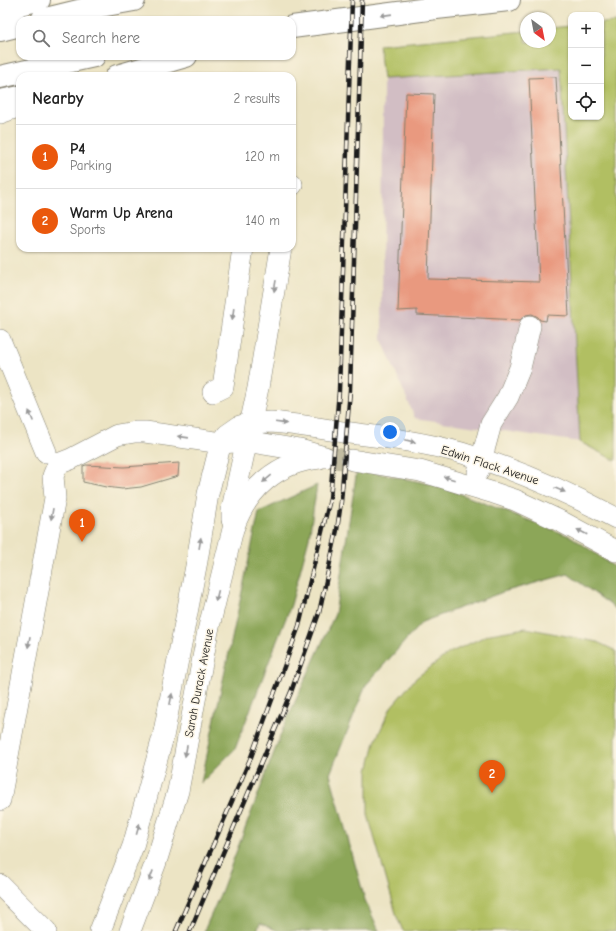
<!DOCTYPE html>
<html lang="en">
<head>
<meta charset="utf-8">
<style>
	:root { --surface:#fff; --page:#f6f6f6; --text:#222; --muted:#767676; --line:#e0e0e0; --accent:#ea580c }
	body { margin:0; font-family:"Comic Neue",sans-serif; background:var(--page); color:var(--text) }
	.controls { position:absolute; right:12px; top:12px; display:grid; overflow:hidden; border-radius:8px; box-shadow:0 1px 3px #0004 }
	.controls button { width:36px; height:36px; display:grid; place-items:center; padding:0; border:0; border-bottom:1px solid var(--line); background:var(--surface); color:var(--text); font:20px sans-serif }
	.compass { position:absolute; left:520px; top:12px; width:36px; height:36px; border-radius:50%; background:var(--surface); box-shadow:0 1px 3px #0004; rotate:148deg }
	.you { position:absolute; left:390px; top:432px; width:14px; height:14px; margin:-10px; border:3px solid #fff; border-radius:50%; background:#1a73e8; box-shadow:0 0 0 6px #1a73e833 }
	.badge { display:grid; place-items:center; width:26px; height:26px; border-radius:50%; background:var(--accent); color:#fff; font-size:13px; font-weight:700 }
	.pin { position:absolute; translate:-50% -33px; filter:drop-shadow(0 1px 2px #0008) }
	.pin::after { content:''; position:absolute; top:21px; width:14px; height:12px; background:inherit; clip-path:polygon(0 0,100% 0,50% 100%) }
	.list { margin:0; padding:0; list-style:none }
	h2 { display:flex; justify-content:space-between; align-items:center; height:52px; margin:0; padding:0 16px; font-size:17px }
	h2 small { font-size:13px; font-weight:400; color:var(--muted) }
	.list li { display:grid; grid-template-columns:26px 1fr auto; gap:12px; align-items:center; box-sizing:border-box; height:64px; padding:0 16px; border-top:1px solid var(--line) }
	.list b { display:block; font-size:15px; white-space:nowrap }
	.list p { margin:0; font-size:13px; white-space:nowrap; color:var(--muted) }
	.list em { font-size:13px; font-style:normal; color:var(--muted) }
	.icon { flex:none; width:22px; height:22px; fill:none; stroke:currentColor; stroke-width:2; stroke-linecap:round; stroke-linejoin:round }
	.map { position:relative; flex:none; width:616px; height:931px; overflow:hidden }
	.search { position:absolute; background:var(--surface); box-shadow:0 1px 3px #0004; left:16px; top:16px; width:280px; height:44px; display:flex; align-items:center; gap:10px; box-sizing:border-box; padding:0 14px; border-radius:12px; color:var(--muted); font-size:15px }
	.panel { position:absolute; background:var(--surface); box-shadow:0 1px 3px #0004; left:16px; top:72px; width:280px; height:180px; border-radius:12px }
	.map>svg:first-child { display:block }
</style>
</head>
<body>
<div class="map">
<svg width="616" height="931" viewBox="0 0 616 931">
	<rect width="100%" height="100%" fill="#fcf5e5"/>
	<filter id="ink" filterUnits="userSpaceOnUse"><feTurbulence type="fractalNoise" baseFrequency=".025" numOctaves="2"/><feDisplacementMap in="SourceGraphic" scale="8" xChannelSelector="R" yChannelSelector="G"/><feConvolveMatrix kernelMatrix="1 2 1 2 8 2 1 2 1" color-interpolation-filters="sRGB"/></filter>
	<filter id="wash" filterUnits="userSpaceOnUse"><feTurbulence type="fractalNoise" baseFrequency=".012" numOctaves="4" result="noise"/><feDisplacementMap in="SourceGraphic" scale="16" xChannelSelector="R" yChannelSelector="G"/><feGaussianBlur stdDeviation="0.9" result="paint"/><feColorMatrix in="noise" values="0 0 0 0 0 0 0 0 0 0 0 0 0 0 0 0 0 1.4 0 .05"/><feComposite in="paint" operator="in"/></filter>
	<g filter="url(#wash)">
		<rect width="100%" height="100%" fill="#ece4c4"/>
		<path fill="#d2bec4" d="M561,68L580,442L415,418L382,340L383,79Z"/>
		<path fill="#b1bf62" stroke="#666e3f" d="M616,22V461L580,442L561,68L383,79L379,45L526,31V42H550V28L571,26V117H601V23Z
			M526,628L597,642L616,651V931H403L397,917L368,815V771L375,742L391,707L416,678L449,653L490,634Z"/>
		<path fill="#8ca658" stroke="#54613a" d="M357,469L440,486L572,537L616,568V609L568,574L503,592L422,622L366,685L330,774L365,900L379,931H278L260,923L257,931H204L221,892L284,726L335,614Z
			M317,485L309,538L291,605L235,749L201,783L259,512Z"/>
		<g id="blocks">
			<path fill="#e9997f" d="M556,77L569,316L547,315L546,321L540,320L538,317L532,314L526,315L520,320L417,315V310L398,311L406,93L434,94L428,279L539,282L529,78Z
				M179,463L178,476L141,487L122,489L106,487L83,482V466L86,465L124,467Z"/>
		</g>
	</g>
	<g filter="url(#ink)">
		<use href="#blocks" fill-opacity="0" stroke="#848070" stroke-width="1"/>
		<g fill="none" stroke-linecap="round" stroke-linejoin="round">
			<path stroke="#c2bca2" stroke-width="21" stroke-dasharray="21 10" stroke-linecap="butt" d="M325,457L352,460"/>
			<g stroke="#848070" stroke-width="22">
				<path id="minor" d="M0,113L20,106
					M292,184V185
					M0,340L46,452
					M213,392L223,387L243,248
					M352,460L420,471L494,493L515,500L562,522L616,551
					M478,472L491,424L508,397L520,368L530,326
					M232,520V509L258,388L281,248
					M0,800L55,498L53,476L58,464L71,459L117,435L135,432H145L222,443L246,441L300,450L325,457
					M0,885L46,931
					M100,931L133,846L163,737L197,561L208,494L219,450L227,435L240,426L250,423L271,422C295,424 319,428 343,432C383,437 423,442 462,453C516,469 567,492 616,518
					M130,931L156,862L178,791L208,631L233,529C247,489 277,462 320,458"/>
			</g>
			<g stroke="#848070" stroke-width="24">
				<path id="highway" d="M0,8L39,0
					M42,20L95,7L134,0
					M292,27L436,8L509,0
					M0,30L20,25
					M117,76L186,56
					M0,77L94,56
					M0,101L20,97"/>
			</g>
			<use href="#minor" stroke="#fff" stroke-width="21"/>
			<use href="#highway" stroke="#fff" stroke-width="22"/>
			<g stroke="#1c1c1c" stroke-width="4.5">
				<path id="rail" d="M176,931L251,757L299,626L330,499L339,391L352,0
					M190,931L291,692L319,613L337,530L341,502L350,390L362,0"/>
			</g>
			<use href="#rail" stroke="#fcf5e5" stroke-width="3" stroke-dasharray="9" stroke-linecap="butt"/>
		</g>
		<defs><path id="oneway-solid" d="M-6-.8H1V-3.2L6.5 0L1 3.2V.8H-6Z"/></defs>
		<g fill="#999">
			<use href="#oneway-solid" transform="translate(386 15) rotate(172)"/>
			<use href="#oneway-solid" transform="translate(275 286) rotate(100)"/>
			<use href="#oneway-solid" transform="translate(233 314) rotate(98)"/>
			<use href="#oneway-solid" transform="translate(31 416) rotate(-112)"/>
			<use href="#oneway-solid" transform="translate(281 423) rotate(7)"/>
			<use href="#oneway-solid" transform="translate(183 437) rotate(-172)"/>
			<use href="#oneway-solid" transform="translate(410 441) rotate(13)"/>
			<use href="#oneway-solid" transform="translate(449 478) rotate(-163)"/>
			<use href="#oneway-solid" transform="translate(267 479) rotate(141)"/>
			<use href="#oneway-solid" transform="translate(560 490) rotate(23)"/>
			<use href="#oneway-solid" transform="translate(52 514) rotate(100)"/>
			<use href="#oneway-solid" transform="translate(582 532) rotate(-152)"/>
			<use href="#oneway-solid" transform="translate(200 543) rotate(-81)"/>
			<use href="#oneway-solid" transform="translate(217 596) rotate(104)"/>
			<use href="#oneway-solid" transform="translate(29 642) rotate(100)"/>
			<use href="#oneway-solid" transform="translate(171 699) rotate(-79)"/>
			<use href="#oneway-solid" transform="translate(186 751) rotate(101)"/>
			<use href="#oneway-solid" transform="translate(138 829) rotate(-74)"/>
			<use href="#oneway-solid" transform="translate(151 876) rotate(111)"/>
		</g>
	</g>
	<g text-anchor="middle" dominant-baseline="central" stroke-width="3" stroke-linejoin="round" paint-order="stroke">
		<g font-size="12" fill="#1c1c1c" stroke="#fcf5e5">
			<text transform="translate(490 465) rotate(18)">Edwin Flack Avenue</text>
			<text transform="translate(199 683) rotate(-79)">Sarah Durack Avenue</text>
		</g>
	</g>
</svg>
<div class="controls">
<button>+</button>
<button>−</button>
<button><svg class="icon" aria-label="locate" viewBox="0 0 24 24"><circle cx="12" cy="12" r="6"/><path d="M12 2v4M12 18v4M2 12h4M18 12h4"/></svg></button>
</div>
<svg class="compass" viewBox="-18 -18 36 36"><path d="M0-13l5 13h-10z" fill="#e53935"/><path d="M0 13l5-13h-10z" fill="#767676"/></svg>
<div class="you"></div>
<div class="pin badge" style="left:82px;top:542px">1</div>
<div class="pin badge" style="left:492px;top:793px">2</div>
<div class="search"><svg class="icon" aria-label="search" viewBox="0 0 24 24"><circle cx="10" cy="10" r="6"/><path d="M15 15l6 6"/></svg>Search here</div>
<section class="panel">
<h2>Nearby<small>2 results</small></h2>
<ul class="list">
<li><span class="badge">1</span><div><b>P4</b><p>Parking</p></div><em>120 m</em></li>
<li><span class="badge">2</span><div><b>Warm Up Arena</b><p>Sports</p></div><em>140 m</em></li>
</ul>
</section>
</div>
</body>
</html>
